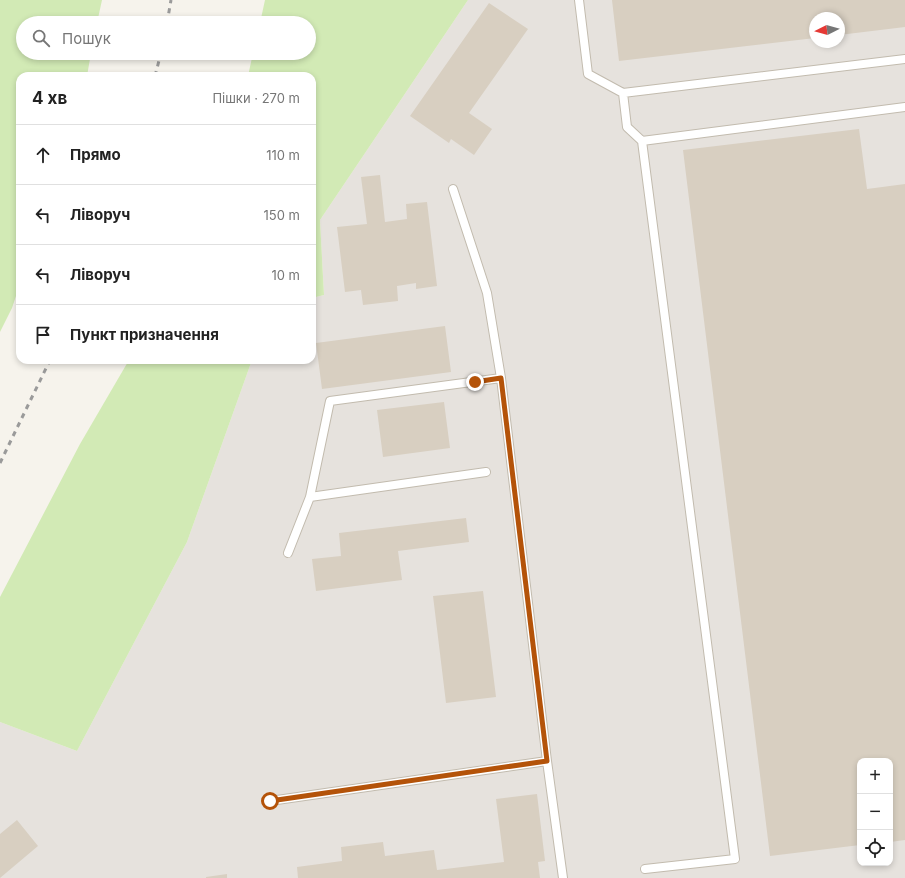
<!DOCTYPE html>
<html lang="uk">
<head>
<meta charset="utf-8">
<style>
	:root { --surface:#fff; --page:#f2f2f2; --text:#222; --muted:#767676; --line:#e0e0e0 }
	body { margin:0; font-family:Inter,sans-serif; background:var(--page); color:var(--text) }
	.controls { position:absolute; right:12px; bottom:12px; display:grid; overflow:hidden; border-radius:8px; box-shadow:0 2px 6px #0003 }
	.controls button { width:36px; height:36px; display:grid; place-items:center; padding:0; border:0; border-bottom:1px solid var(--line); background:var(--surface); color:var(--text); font:20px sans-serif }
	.compass { position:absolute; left:809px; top:12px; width:36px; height:36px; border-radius:50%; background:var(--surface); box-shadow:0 2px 6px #0003; rotate:264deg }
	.stop { position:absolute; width:12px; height:12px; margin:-9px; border:3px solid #b45309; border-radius:50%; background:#fff }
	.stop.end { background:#b45309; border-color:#fff; box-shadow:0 1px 4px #0008 }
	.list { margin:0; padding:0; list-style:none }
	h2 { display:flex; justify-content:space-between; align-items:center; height:52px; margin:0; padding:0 16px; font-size:17px }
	h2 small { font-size:13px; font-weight:400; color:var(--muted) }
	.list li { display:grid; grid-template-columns:26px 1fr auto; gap:12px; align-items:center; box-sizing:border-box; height:60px; padding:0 16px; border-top:1px solid var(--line) }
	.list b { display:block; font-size:15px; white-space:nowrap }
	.list em { font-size:13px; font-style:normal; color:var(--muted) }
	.icon { flex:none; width:22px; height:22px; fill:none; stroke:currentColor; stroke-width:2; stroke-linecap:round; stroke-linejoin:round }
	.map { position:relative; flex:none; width:905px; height:878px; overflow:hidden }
	.search { position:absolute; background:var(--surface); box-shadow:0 2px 6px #0003; left:16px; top:16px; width:300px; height:44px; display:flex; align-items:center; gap:10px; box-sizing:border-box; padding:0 14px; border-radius:22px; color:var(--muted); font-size:15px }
	.panel { position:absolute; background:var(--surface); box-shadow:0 2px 6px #0003; left:16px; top:72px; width:300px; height:292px; border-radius:12px }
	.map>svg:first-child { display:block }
</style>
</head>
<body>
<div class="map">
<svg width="905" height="878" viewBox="0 0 905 878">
	<rect width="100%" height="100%" fill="#f6f3ec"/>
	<path fill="#e6e2dd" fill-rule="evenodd" d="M468,0H905V878H0V722L77,751L187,542L252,360H312V298L324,295L320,220ZM815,18H839V42H815ZM860,761H890V863H860Z"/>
	<path fill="#d2eab5" d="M0,0H102L97,23H23V53H91L87,76H20V284L12,308L0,332Z
		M265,0H468L320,220L324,295L312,298V76H248L253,53H309V23H260Z
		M129,360H252L187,542L77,751L0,722V597L80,444Z"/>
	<path fill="#d8cfc1" d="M612,0H905V27L839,35V18H815V38L619,61Z
		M489,3L528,29L469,113L492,129L474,155L451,139L449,143L410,116Z
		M859,129L867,189L905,184V840L890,842V761H860V845L770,856L683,150Z
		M380,175L385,222L407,219L406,204L427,202L437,286L416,289V283L397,286L398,301L363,305L361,290L345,292L337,227L367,224L361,177Z
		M445,326L451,372L322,389L316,343Z
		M444,402L450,448L383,457L377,410Z
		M466,518L469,542L398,551L402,580L316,591L312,559L341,556L339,533Z
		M483,591L496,697L446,703L433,596Z
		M537,794L545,861L538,862L540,878H298L297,867L342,861L341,847L383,842L385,856L434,850L437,870L504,862L496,799Z
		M17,820L38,846L0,878V834Z
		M227,874V878H206V877Z"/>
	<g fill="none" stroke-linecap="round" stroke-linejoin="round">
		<g stroke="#c2bbae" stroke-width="10">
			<path id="service" d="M579,0L588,74L623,93L627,127L642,141
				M623,93L905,59
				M453,189L487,293L501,378L547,761L563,878
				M310,497L486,472
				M288,553L310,497L330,401L501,378
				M270,801L547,761
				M645,869L735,859L642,141L905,107"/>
		</g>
		<use href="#service" stroke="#fff" stroke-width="8"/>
		<path stroke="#9a9a9a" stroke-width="3" stroke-dasharray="5 5" stroke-linecap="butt" d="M167,23L171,0
			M155,76L161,53
			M0,463L50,360"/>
	</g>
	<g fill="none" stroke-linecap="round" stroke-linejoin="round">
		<path stroke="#b45309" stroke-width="5" d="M270,801L547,761L501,378L475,382"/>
	</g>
</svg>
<div class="controls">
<button>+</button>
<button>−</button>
<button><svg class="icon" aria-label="locate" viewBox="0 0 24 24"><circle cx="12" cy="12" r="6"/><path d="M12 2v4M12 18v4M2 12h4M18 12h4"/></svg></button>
</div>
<svg class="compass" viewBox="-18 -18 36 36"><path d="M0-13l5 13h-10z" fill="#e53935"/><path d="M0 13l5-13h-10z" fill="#767676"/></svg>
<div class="stop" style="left:270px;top:801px"></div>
<div class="stop end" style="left:475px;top:382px"></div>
<div class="search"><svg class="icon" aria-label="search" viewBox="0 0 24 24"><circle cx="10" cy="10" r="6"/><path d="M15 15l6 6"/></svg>Пошук</div>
<section class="panel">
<h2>4 хв<small>Пішки · 270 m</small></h2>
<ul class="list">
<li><svg class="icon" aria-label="ahead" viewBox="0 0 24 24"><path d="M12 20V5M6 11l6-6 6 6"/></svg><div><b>Прямо</b></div><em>110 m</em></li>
<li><svg class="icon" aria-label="left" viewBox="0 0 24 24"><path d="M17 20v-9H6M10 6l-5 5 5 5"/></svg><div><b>Ліворуч</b></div><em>150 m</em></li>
<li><svg class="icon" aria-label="left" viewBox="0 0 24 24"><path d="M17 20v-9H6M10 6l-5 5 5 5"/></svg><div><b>Ліворуч</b></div><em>10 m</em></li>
<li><svg class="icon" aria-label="arrive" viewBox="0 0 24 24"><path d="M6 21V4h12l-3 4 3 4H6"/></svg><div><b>Пункт призначення</b></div></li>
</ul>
</section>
</div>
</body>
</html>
